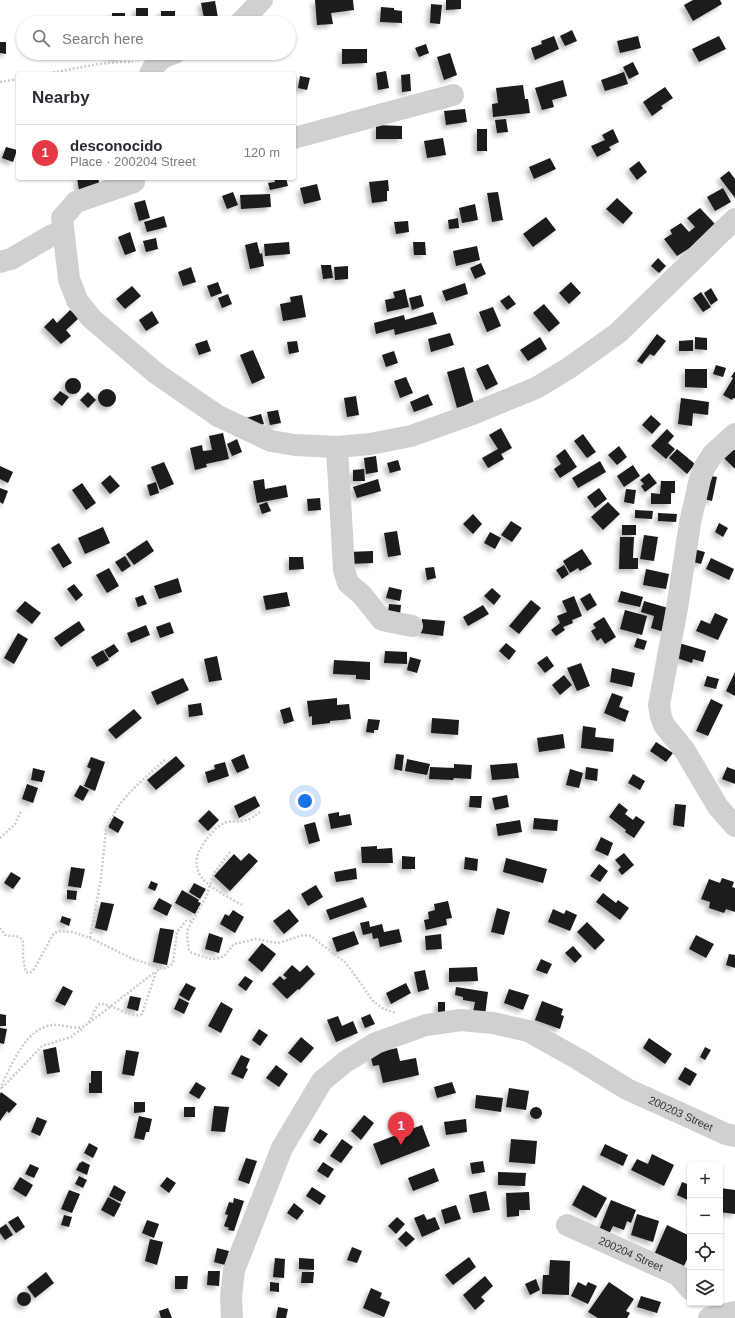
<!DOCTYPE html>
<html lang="en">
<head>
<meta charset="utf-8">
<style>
	:root { --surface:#fff; --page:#f2f2f3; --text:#2b2b33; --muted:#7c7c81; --line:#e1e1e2; --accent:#e63946 }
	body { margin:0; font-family:Arial,sans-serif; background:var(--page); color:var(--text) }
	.controls { position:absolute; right:12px; bottom:12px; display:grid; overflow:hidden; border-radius:4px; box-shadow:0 1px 3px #0004 }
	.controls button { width:36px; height:36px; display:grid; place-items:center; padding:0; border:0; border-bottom:1px solid var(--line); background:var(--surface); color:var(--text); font:20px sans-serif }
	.you { position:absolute; left:305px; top:801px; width:14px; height:14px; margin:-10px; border:3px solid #fff; border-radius:50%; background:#1a73e8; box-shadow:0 0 0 6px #1a73e833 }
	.badge { display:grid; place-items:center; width:26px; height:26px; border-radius:50%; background:var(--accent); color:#fff; font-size:13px; font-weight:700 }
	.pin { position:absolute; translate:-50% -33px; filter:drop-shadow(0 1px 2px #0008) }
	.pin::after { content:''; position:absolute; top:21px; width:14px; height:12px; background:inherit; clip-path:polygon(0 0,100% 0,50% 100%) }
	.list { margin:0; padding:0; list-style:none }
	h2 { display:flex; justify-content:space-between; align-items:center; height:52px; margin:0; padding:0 16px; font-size:17px }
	h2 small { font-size:13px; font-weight:400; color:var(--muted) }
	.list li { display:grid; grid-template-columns:26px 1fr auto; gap:12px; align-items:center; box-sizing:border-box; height:56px; padding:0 16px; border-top:1px solid var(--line) }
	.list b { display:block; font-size:15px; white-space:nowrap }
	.list p { margin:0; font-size:13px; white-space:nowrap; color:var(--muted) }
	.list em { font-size:13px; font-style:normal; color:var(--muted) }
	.icon { flex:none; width:22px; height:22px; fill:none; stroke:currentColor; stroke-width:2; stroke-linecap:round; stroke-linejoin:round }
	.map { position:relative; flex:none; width:735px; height:1318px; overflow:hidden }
	.search { position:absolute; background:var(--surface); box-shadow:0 1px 3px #0004; left:16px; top:16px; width:280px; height:44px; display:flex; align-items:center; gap:10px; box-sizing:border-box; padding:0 14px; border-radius:22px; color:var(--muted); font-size:15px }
	.panel { position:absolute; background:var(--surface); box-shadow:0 1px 3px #0004; left:16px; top:72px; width:280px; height:108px; border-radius:4px }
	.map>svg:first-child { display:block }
</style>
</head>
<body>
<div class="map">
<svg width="735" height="1318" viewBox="0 0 735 1318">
	<defs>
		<filter id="shadow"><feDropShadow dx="-3.5" dy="3.5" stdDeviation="2" flood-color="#0004"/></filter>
	</defs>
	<rect width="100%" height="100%" fill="#fff"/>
	<path fill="#1a1a1a" filter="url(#shadow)" d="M315,0H353L354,10L331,13L333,24L317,25Z
		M446,0H461V9L446,10Z
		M693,0H720L722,4L693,21L684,5Z
		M215,1L219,23H205L201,3Z
		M431,4L442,5L440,24L430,23Z
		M381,7L394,8V10L402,11V23L380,22Z
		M136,8H148V23H136Z
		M161,11H175V23H161Z
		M112,13H125V23H112Z
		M572,30L577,41L565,46L560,36Z
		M554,36L559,49L535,60L531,48L542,44L541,41Z
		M638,36L641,48L620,53L617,41Z
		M719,36L726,49L699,62L692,49Z
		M0,42H6V54L0,53Z
		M426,44L429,53L419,57L415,48Z
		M342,49H367V63L342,64Z
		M110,53H121V57H110Z
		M450,53L457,75L444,80L437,57Z
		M633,62L639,74L629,79L623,67Z
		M386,71L389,88L378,90L376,73Z
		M624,72L628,84L605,91L601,80Z
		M410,74L411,91L402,92L401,75Z
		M300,76L310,78L307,90L298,88Z
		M563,80L567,96L552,100L554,107L542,110L535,88Z
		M523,85L525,99H528L530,113L493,117L492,104L498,103L496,88Z
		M665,87L673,98L661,106L663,108L652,116L643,102Z
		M465,109L467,122L446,125L444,111Z
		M506,119L508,132L497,133L495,120Z
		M376,125L402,126V139H376Z
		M477,129H487V151H477Z
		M613,129L619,142L609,147L611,150L597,157L591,146L605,140L602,135Z
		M443,138L446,155L427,158L424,141Z
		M6,147L17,150L13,162L2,158Z
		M550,158L556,169L534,179L529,167Z
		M639,161L647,172L637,180L629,169Z
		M729,171L735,179V198L720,178Z
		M77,178H98L100,186L79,190Z
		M274,178H286L288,186L270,190L268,183L275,182Z
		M388,180L389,191H387V201L372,203L369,182Z
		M317,184L321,200L304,204L300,188Z
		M723,188L731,202L715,211L707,197Z
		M233,192L238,205L227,209L222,196Z
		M498,192L503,220L492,222L487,193Z
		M270,194L271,207L241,209L240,195Z
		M617,198L633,213L623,224L606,209Z
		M145,200L150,218L139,221L134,203Z
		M475,204L478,220L462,223L459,208Z
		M700,208L715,224L696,244L677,256L664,239L672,234L670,230L681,223L689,232L695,227L687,218Z
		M164,216L167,227L147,232L144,222Z
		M546,217L556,230L533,247L523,234Z
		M458,218L459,228L449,229L448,220Z
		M408,221L409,232L396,234L394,222Z
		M130,232L136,251L125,255L118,237Z
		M156,238L158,249L146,252L143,241Z
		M257,242L260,254L262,253L264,266L250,269L245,245Z
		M289,242L290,254L265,256L264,244Z
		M413,242H425L426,255H414Z
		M477,246L480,260L456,266L453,251Z
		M658,258L666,266L659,273L651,266Z
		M481,263L486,274L475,279L470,268Z
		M321,265H331L333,278L323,279Z
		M348,266V279L335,280L334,267Z
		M191,267L196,282L183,286L178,272Z
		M218,282L222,293L211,297L207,286Z
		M571,282L581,293L569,304L559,293Z
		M465,283L468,294L446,301L442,291Z
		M132,286L141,296L125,309L116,299Z
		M711,288L718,300L711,305L704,293Z
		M405,289L409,307L387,312L385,300L395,298L393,292Z
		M701,292L711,307L703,312L693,298Z
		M228,294L232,304L222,308L218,298Z
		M302,295L306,317L283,321L280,304L291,302L290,297Z
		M421,295L424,306L412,310L409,298Z
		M509,295L516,304L507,310L500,301Z
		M544,304L560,323L549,332L533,313Z
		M493,307L501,326L487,332L479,312Z
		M70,310L79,318L66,330L71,336L61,344L44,327L53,318L57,323Z
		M152,311L159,323L146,331L139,320Z
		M433,312L437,324L395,335L394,329L376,334L374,323L404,315L405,320Z
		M450,333L454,345L431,352L428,339Z
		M657,334L666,341L654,356L650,354L642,364L637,361Z
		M540,337L547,349L528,361L520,350Z
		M695,337L707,338V350L695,349Z
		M207,340L211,351L199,355L195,344Z
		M693,340V351H679V341Z
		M297,341L299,352L289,354L287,342Z
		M253,350L265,378L252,384L240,355Z
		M394,351L398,363L386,367L382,355Z
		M488,364L498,384L486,390L476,369Z
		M716,365L726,368L723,377L713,374Z
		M464,367L474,403L457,408L447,372Z
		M685,369H707V388L685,387Z
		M735,371V399L733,398L732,400L723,395L733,378L731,377Z
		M406,377L413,393L400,398L394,381Z
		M65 386a8 8 0 1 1 16 0a8 8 0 1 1-16 0Z
		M98 398a9 9 0 1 1 18 0a9 9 0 1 1-18 0Z
		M60,391L69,397L62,406L53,399Z
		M88,392L96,400L88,408L80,400Z
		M428,394L433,405L414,412L410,402Z
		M356,396L359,415L347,417L344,398Z
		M681,398L709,402L708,415L693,413L692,426L678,424Z
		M278,410L281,423L270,425L267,412Z
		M261,414L264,424L249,428L246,418Z
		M651,415L661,424L652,434L642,425Z
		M501,428L512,448L501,454L504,459L488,468L482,458L498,449L489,435Z
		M667,429L674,436L668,443L675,449L666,459L651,446Z
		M223,433L229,459L206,464L207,467L195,470L190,448L202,445L203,451L212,450L209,436Z
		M583,434L596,452L587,458L574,441Z
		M237,439L242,452L232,456L227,444Z
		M619,446L627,457L617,465L608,455Z
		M565,449L577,467L560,478L554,469L561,464L556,456Z
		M677,449L695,464L687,474L669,458Z
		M734,449L735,451V469L724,458Z
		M376,456L378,472L366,474L364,458Z
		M398,460L401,470L390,473L387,463Z
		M600,461L606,472L578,488L572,478Z
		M164,462L174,484L160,490L151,467Z
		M633,465L640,476L624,487L617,476Z
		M0,466L13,472L8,483L0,479Z
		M364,469L365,481H353V470Z
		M649,473L657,483L645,492L641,486L644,484L640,480Z
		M110,475L120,486L110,494L101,483Z
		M705,475L717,477L712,501L700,498Z
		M264,479L265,489L286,485L288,497L257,503L253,481Z
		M378,479L381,491L357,498L353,487Z
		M661,481H675V493H671V504H651V493L660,494Z
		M156,482L159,493L150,496L147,485Z
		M82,483L96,503L86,510L72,490Z
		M0,488L8,491L3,504L0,502Z
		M599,488L607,499L595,508L587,497Z
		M626,489L636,490L634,504L624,502Z
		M320,498L321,510L308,511L307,499Z
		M267,502L271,511L262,514L259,505Z
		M608,502L620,514L603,530L591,517Z
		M635,510L653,511L652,519L635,518Z
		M658,513L677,514L676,522L658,521Z
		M473,514L482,524L473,534L463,524Z
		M511,521L522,528L512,542L501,535Z
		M719,523L728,528L723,537L715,532Z
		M622,525H636V535H622Z
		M103,527L110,543L85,554L78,538Z
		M397,531L401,555L388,557L384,533Z
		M490,532L501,538L495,549L484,543Z
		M644,535L658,537L654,561L640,559Z
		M620,537H634L633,558H638V569H619Z
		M147,540L154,551L134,565L126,554Z
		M59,543L72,563L63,568L51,548Z
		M582,549L592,564L580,571L578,568L570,573L563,561Z
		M693,549L705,552L701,564L690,561Z
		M373,551V563L348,564V552Z
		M125,556L131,566L122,572L115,562Z
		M289,557H303L304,569L289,570Z
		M711,558L734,569L729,580L706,569Z
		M564,565L569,574L562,579L556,570Z
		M434,567L436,578L427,580L425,568Z
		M109,568L119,586L107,593L96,575Z
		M646,569L669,574L666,589L643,585Z
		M178,578L182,592L159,599L154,586Z
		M74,584L83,595L76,601L67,589Z
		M389,587L402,590L400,601L386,598Z
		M492,588L501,596L494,605L484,596Z
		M621,591L643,597L640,607L618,602Z
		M287,592L290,606L266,610L263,596Z
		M590,593L597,605L587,611L580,599Z
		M143,595L147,604L138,607L135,598Z
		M574,596L582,616L572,620L573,623L563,627L565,630L556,636L551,630L560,623L557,616L567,612L562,601Z
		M531,600L541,608L519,634L509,626Z
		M25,601L41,613L32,624L16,611Z
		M644,601L668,608L664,632L651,628L654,616L641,612Z
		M389,604L401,605L400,615L388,614Z
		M483,605L489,614L468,626L463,617Z
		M625,610L647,616L642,635L620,629Z
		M715,613L728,619L718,640L696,631L701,620L710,624Z
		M604,617L616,637L605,644L601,638L597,641L591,631L596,628L593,624Z
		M422,619L445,621L443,636L420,633Z
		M79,621L85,630L61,647L54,638Z
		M170,622L174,633L160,638L156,627Z
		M146,625L150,635L131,643L127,633Z
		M18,633L28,639L14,664L4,658Z
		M637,638L647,641L644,650L634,647Z
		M506,643L516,651L509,660L499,651Z
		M679,643L706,651L703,662L693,659L692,663L674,657Z
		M114,644L119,651L109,658L104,650Z
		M103,650L109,660L97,667L91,657Z
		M385,651L407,652V664L384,663Z
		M217,656L222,680L209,682L204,659Z
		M547,656L554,666L545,673L537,663Z
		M410,657L421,660L417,673L407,670Z
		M334,660L370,662V680L356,679V675L333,674Z
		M581,663L590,686L577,691L567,668Z
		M612,668L635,673L632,687L610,682Z
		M735,672V696L726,691Z
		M564,675L572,685L560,695L552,685Z
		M707,676L719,679L716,689L704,686Z
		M183,678L189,690L157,705L151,692Z
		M612,693L623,697L619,707L629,711L625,722L604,713Z
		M337,698V705L349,704L351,719L330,721V723L312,725V716L309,717L307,701Z
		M711,699L723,705L708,736L696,731Z
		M201,703L203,715L189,717L188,705Z
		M290,707L294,721L284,724L280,710Z
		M134,709L142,718L116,739L108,730Z
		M432,718L459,720L458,735L431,733Z
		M368,719L380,720L378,730H374V733L366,732Z
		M583,726L596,728L595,737L614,739L613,752L581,748Z
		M563,734L565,748L539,752L537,738Z
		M656,742L673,753L666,762L650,751Z
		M244,754L249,768L237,773L231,760Z
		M396,754L404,755L402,771L394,769Z
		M176,756L185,766L156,790L147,780Z
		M91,757L105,762L95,791L84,786L91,769L87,767Z
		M407,759L430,764L427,775L405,771Z
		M225,762L229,776L208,783L205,772L215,769L214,765Z
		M517,763L519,778L492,780L490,765Z
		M454,764L472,765L471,779L454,778L453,780L429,779L430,767L454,768Z
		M586,767L598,769L597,781L585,779Z
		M727,767L735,770V784L722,779Z
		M33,768L45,771L42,782L31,780Z
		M570,769L583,773L579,788L566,785Z
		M633,774L645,781L640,790L628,783Z
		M27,784L38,788L33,803L22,799Z
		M80,785L89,790L83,801L74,796Z
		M507,795L509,807L495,810L492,798Z
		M255,796L260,806L239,818L234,806Z
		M470,796H482L481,808L469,807Z
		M619,803L628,810L625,814L633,820L636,816L645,822L634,838L625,832L626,830L609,817Z
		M675,804L686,805L684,827L673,825Z
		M209,810L219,820L208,831L198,821Z
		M339,812V816L350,814L352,825L331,829L328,814Z
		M114,816L124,822L118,833L108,827Z
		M534,818L558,820L557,831L533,829Z
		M520,820L522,832L498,836L496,824Z
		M315,822L320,841L309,844L304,825Z
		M601,837L613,843L608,856L595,850Z
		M377,846V849L392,848L393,863H362L361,847Z
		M249,853L258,861L230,891L214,876L234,854L241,861Z
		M624,853L634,865L622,875L618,870L621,867L615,860Z
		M402,856L415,857V869H402Z
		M465,857L478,859L477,871L464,869Z
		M506,858L547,869L543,883L503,872Z
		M599,864L608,871L600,882L590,876Z
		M71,867L85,869L81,888L68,886Z
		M356,868L357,879L336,882L334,872Z
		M11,872L21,878L13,889L4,883Z
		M722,878L734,882L732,887L735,888V912L726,909L724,913L709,908L710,902L701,899L709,879L720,883Z
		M151,881L158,884L155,891L148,888Z
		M194,883L206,889L200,899L189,892Z
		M316,885L323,897L308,906L301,894Z
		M67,890L77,891L76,900L67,899Z
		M182,890L199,900L198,902L201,903L195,914L175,903Z
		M603,893L616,903L618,900L629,908L620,920L596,902Z
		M363,897L367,907L330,920L326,910Z
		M159,898L172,905L167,916L153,909Z
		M448,901L452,918L446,919L447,925L426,930L424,920L429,919L428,912L435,910L434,904Z
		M101,902L114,904L107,931L95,928Z
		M497,908L510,912L504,935L491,932Z
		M289,909L299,921L284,934L273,921Z
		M553,909L564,914L566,910L577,915L570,931L548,922Z
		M233,910L244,917L235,933L220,924L225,914L229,916Z
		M62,916L71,919L69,926L60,922Z
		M369,921L370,927L382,924L384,932L399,929L402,942L380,947L378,938L373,939L372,933L363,935L360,923Z
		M587,922L605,940L595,950L577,932Z
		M160,928L174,930L167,965L153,962Z
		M354,931L359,944L337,952L332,938Z
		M209,933L223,938L219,953L205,949Z
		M441,934L442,949L426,950L425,936Z
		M696,935L714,944L706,958L689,949Z
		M262,943L276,954L262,972L248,960Z
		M573,946L582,956L575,963L565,953Z
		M729,954L735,955V968L726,965Z
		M541,959L552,964L547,974L536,970Z
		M292,965L300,972L307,965L315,974L299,990L298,989L287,999L272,984L280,976L284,980L287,978L283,975Z
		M477,967L478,981L449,982V968Z
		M425,970L429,989L418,992L414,972Z
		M245,976L253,981L246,991L238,985Z
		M186,983L196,988L189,1001L179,995Z
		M406,983L411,993L391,1004L386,993Z
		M63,986L73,991L65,1006L55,1001Z
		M456,987L488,992L485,1015L473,1013L475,1002L463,1000V997L455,995Z
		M509,989L529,995L523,1010L504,1003Z
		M130,996L141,998L138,1011L127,1008Z
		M179,998L189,1003L184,1014L174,1009Z
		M542,1001L563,1009L561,1015L564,1016L560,1029L535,1020Z
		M221,1002L233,1009L221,1033L208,1026Z
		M438,1002H445V1013H438Z
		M0,1014L6,1015V1026H0Z
		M370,1014L375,1024L365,1028L361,1018Z
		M338,1016L342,1026L353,1021L358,1033L336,1042L327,1020Z
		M0,1028L7,1029L4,1044L0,1043Z
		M259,1029L268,1035L260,1046L252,1040Z
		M301,1037L314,1048L301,1063L288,1053Z
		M649,1038L672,1054L665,1064L643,1048Z
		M56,1047L60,1072L47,1074L43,1050Z
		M705,1047L711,1050L705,1060L700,1057Z
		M397,1048L400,1061L416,1058L419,1075L383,1083L379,1065L373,1066L370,1054Z
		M126,1050L139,1052L134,1076L122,1074Z
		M241,1055L250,1059L246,1068L248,1069L243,1079L231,1074Z
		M276,1065L288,1074L279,1087L266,1078Z
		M685,1067L697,1074L690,1086L678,1079Z
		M91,1071H102V1093H89V1083H91Z
		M196,1082L206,1088L199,1099L189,1093Z
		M452,1082L456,1093L437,1098L434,1087Z
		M509,1088L529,1091L526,1110L506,1107Z
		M1,1092L17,1104L9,1113L7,1111L0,1121V1094Z
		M476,1095L503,1098L501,1112L475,1108Z
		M134,1102H145V1112L134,1113Z
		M214,1106L229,1107L225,1132L211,1131Z
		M530 1113a6 6 0 1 1 12 0a6 6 0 1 1-12 0Z
		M184,1107H195V1117H184Z
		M364,1115L374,1123L361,1140L351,1131Z
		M139,1116L152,1119L149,1132H146L144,1140L134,1138Z
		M37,1117L47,1121L40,1136L31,1132Z
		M466,1119L467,1132L446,1135L444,1122Z
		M422,1125L430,1146L381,1165L373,1144Z
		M320,1129L328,1134L320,1144L313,1140Z
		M342,1139L353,1147L341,1163L330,1156Z
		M511,1139L537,1141L535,1164L509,1162Z
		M89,1143L98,1148L93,1158L84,1153Z
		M605,1144L628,1155L623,1166L600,1155Z
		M652,1154L674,1165L664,1186L631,1170L637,1159L648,1164Z
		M246,1158L257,1161L249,1184L238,1180Z
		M82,1161L90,1165L87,1175L76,1170L80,1162L81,1163Z
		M483,1161L485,1172L472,1174L470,1163Z
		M323,1162L334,1169L328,1178L317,1171Z
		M30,1164L39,1168L34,1178L25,1174Z
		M434,1168L439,1181L413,1191L408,1178Z
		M498,1172L526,1173L525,1186L498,1185Z
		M79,1176L87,1180L83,1188L75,1184Z
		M20,1177L33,1185L26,1197L13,1189Z
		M167,1177L176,1183L169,1193L160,1186Z
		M682,1182L690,1185V1201L677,1195Z
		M114,1185L126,1192L121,1202L109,1196Z
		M583,1185L607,1198L596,1218L572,1205Z
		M312,1187L326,1196L320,1205L306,1196Z
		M720,1188L735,1190V1214L720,1212Z
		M69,1190L80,1194L72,1213L61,1209Z
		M486,1191L490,1210L473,1213L469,1195Z
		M529,1192L530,1210H519V1216L507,1217L506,1193Z
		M108,1197L121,1204L114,1217L101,1210Z
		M234,1198L244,1201L234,1231L228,1230L229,1228L224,1226L228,1215L225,1214L229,1202L233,1203Z
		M611,1200L636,1210L631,1223L627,1221L624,1230L613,1226L609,1234L599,1230Z
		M294,1203L304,1211L297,1220L287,1213Z
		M456,1205L461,1219L445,1224L441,1210Z
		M424,1214L427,1220L435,1217L440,1229L422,1237L414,1218Z
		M637,1214L659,1221L653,1242L631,1235Z
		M64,1215L72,1217L69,1227L61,1225Z
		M18,1216L25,1227L16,1233L8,1222Z
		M397,1217L405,1224L396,1234L388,1226Z
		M147,1220L159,1224L154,1238L142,1233Z
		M6,1224L13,1235L5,1240L0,1233V1228Z
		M667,1225L690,1236V1253L683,1268L654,1255Z
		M406,1231L415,1239L406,1247L398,1239Z
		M150,1239L163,1242L157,1265L145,1261Z
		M352,1247L362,1251L357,1263L347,1260Z
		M217,1248L229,1251L225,1265L214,1262Z
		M469,1257L476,1267L453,1285L445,1275Z
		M275,1258L285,1259L284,1278L273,1277Z
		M299,1258L314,1259V1270L299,1269Z
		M550,1260L570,1261L569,1295L542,1294L543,1275H549Z
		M208,1271H220L219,1286L207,1285Z
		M46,1272L54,1283L35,1298L27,1287Z
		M302,1272H314L313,1283H301Z
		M175,1276H188L187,1289H175Z
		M485,1276L493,1286L481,1297L485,1301L475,1310L463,1295Z
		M536,1279L540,1290L530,1295L525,1284Z
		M270,1282L279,1283V1292L270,1291Z
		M578,1282L586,1286L588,1282L597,1286L588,1304L571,1296Z
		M609,1282L634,1299L626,1311L630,1313L627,1318H598L588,1312Z
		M371,1288L382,1293L380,1298L390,1302L384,1317L363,1308Z
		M17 1299a7 7 0 1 1 14 0a7 7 0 1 1-14 0Z
		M641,1296L661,1302L657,1313L637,1307Z
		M278,1307L288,1309L286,1318H276Z
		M168,1308L172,1318H161L159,1311Z"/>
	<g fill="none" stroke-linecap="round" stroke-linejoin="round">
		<path stroke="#cdcdcd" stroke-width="2.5" stroke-dasharray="2 2" stroke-linecap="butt" d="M45,74C75,69 103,61 133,62
			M0,82L18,79
			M0,838L15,824L21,811
			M230,852L214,873L206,897L188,929L187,936L189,950L192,953L211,959L220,958L224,956L234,944L256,939L278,943L304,935L311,936L346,963L362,985L372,1000L382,1008L395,1013
			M242,905C215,889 179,876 206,840C211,834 218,824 227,822C232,821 237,822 242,821C250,820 255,816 261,811
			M0,928L5,935C12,937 19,934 23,941V958L26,972L29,973L33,971L54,933L59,931L72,932L90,938L133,959L161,968H167L173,963L177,932L186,921H192
			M90,938L101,878L106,830C118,799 141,781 165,760
			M89,1023L155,972
			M2,1088L42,1046L71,1037L84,1027
			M0,1089C11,1066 27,1022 59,1025C66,1026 80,1030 86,1025C93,1019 93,1009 100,1004C112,1003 132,1020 142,1014L156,972L160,968"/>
		<g stroke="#d0d0d0" stroke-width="22">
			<path d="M240,23L262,0"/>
			<path d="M150,74C155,62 162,57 175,53"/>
			<path d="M294,138L453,95"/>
			<path d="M133,178L134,182L76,202L62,218L69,279L77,300L91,318L112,336L157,374L218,416L271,441L295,445L337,447L370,444L411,436L470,415L536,388L569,368L618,333L735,219"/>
			<path d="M0,262L11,259L52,235L63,232"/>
			<path d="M735,434L713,454L704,468L700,479L690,523L677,608L659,705L661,717L664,725L685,751L718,807L735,826"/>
			<path d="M337,447L344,570L348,583L362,595L382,620L412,626"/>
			<path id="s1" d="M567,1225L678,1275L690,1289"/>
			<path id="s2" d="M232,1318L231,1297L234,1270L282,1148L322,1081L345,1062L376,1043L426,1025L461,1020L493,1023L528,1031L578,1059L627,1089L726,1134L735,1136"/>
			<path d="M709,1318L735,1312"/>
		</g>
	</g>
	<g text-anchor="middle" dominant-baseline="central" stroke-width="4" stroke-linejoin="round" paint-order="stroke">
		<g font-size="11" fill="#333" stroke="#fff">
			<text stroke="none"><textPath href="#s2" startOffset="654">200203 Street</textPath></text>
			<text stroke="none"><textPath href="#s1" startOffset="70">200204 Street</textPath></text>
		</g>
	</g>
</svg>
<div class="controls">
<button>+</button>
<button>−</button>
<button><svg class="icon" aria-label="locate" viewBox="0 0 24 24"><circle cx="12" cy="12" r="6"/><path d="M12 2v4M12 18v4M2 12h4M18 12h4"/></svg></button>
<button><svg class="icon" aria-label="layers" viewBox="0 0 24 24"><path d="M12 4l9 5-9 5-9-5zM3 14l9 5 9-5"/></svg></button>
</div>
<div class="you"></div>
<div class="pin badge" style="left:401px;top:1145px">1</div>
<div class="search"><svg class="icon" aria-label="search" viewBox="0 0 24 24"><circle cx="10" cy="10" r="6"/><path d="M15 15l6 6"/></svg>Search here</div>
<section class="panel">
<h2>Nearby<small></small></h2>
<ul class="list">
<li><span class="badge">1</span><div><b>desconocido</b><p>Place · 200204 Street</p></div><em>120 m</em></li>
</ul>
</section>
</div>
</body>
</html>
